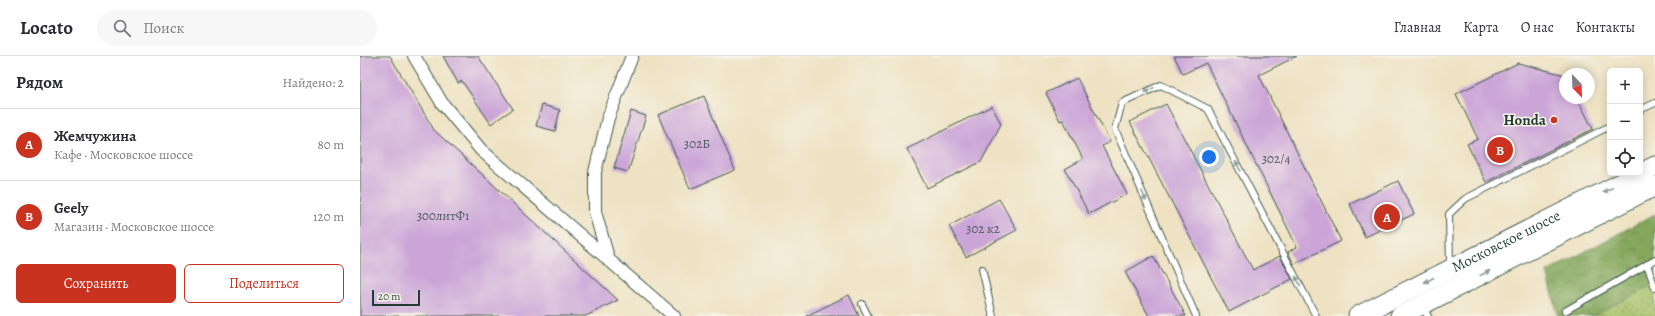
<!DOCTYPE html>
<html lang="ru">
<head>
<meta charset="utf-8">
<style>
	:root { --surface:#fff; --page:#f7f7f7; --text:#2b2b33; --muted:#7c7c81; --line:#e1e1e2; --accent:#c8321e }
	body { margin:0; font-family:Alegreya,serif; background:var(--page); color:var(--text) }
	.controls { position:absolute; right:12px; top:12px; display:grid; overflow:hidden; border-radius:6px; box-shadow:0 2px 10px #0003 }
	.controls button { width:36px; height:36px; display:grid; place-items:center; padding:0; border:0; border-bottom:1px solid var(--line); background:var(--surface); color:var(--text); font:20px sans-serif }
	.compass { position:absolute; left:1199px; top:12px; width:36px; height:36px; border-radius:50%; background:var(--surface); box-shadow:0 2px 10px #0003; rotate:157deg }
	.scale { position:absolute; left:12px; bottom:10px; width:48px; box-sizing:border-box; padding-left:4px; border:2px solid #1f3d34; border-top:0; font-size:11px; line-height:14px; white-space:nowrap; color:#1f3d34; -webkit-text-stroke:3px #f7f3e8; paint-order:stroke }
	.you { position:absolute; left:849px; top:101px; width:14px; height:14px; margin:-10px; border:3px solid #fff; border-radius:50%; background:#1a73e8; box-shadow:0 0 0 6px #1a73e833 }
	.badge { display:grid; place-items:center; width:26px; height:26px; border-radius:50%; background:var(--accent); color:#fff; font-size:13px; font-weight:700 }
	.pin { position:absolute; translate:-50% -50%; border:2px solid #fff; box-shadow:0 1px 4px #0006 }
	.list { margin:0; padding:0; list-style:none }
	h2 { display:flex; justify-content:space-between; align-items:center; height:52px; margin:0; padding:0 16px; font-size:17px }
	h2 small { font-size:13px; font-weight:400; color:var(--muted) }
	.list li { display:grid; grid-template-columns:26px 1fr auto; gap:12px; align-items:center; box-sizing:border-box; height:72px; padding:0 16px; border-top:1px solid var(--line) }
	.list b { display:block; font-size:15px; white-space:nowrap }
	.list p { margin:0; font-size:13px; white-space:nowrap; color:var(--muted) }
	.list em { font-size:13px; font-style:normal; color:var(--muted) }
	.actions { display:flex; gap:8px; padding:12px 16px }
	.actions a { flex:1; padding:9px 0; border:1px solid var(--accent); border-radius:6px; text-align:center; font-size:14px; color:var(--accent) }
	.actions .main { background:var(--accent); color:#fff }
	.icon { flex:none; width:22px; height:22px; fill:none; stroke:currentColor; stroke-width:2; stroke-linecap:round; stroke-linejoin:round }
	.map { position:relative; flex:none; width:1295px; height:260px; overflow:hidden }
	header { display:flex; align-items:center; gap:24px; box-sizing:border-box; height:56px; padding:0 20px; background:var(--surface); border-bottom:1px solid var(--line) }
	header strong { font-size:19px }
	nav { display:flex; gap:22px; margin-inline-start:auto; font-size:14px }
	.search { width:280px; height:36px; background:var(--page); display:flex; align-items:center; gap:10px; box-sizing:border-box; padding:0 14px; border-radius:22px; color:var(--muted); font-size:15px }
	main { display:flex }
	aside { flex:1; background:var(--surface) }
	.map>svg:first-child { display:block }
</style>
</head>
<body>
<header>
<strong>Locato</strong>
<div class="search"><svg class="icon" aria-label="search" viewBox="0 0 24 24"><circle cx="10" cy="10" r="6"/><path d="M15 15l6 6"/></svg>Поиск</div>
<nav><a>Главная</a><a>Карта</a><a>О нас</a><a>Контакты</a></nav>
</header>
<main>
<aside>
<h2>Рядом<small>Найдено: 2</small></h2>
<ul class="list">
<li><span class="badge">A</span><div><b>Жемчужина</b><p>Кафе · Московское шоссе</p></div><em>80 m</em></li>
<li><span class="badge">B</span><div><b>Geely</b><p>Магазин · Московское шоссе</p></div><em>120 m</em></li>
</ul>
<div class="actions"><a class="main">Сохранить</a><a>Поделиться</a></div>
</aside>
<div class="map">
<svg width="1295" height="260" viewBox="0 0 1295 260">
	<defs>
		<pattern id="forest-crowns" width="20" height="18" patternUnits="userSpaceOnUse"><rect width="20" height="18" fill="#85a85d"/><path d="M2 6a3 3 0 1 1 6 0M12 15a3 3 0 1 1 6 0" fill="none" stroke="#6c8a4e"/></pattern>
		<pattern id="park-dots" width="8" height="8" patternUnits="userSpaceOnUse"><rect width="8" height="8" fill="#a7c269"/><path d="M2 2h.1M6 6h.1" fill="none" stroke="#879f57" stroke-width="1.8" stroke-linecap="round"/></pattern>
	</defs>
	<rect width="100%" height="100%" fill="#f7f3e8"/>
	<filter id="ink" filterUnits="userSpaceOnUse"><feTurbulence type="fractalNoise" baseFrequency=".025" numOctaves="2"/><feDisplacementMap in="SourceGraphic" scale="8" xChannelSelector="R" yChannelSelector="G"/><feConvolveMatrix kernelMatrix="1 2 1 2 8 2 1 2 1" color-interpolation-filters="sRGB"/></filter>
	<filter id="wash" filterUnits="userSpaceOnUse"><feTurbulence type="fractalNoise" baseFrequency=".012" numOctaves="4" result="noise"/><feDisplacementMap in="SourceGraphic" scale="16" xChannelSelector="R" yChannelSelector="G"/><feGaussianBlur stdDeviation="0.9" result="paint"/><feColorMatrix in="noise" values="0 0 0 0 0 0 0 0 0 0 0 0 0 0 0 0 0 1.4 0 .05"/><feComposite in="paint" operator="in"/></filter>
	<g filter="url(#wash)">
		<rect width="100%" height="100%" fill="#eee2c3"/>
		<path fill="url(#forest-crowns)" stroke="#527248" d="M1295,158V228L1233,260H1198L1187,216Z"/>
		<path fill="url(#park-dots)" stroke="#63804e" d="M1295,228V260H1233Z"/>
		<g id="blocks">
			<path fill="#cba5d8" d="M0,0H30L74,74L258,244L226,260H0Z
				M83,0H118L153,53L131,68L102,25L98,27Z
				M814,0H937L899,19L981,185L934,208L928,196L937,191L846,7L823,18Z
				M1158,7L1205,19V42H1217L1233,73L1126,126L1107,88L1118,83L1096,38Z
				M717,22L750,86L742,90L767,138L729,158L705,113L723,103L703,64L700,65L686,37Z
				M344,40L375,114L330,133L298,59Z
				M806,48L893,214L920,200L932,223L869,256L770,66Z
				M182,49L200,54L195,75L176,70Z
				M632,50L641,68L621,106L567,132L547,93Z
				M271,55L286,60L268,116L254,112Z
				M1038,125L1054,158L1005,181L990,148Z
				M639,143L657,174L606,201L589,170Z
				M793,200L826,260H789L765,216Z
				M489,239L499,260H446Z"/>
		</g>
	</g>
	<g filter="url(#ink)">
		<use href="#blocks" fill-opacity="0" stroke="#3e5649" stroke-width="1"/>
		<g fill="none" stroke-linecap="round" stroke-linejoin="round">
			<g stroke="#3e5649" stroke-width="8">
				<path id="lane" d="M1280,54L1295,47
					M1287,208L1295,232
					M1090,210L1089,158L1105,143L1250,70
					M622,213L633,260
					M502,248L508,260
					M1062,251L1068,260
					M1205,255L1295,204
					M836,260L755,73L762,47L801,29L848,53L956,260"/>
			</g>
			<g stroke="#3e5649" stroke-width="14">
				<path id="street" d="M54,0L82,47L121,94L314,260
					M249,205L235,156V116L248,62L272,0"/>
			</g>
			<g stroke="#3e5649" stroke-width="21">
				<g id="primary">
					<path id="s1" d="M998,260L1295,110"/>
					<path d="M1040,260L1295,130"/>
				</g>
			</g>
			<use href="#lane" stroke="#fff" stroke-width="6"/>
			<use href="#street" stroke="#fff" stroke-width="12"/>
			<use href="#primary" stroke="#fff" stroke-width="19"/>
		</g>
		<defs><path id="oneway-solid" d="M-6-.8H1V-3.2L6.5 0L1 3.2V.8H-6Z"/></defs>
		<g fill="#8f9e9a">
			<use href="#oneway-solid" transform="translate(789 34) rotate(155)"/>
			<use href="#oneway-solid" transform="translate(878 110) rotate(-118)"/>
			<use href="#oneway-solid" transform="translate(1248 134) rotate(153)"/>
			<use href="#oneway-solid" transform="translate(784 140) rotate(67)"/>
			<use href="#oneway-solid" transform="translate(1125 217) rotate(-27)"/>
			<use href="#oneway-solid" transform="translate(1069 224) rotate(153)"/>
			<use href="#oneway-solid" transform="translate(938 225) rotate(-117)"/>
		</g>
	</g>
	<circle fill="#c8321e" stroke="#f7f3e8" stroke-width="1.5" cx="1194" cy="64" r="4"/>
	<g text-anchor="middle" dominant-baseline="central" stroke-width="3" stroke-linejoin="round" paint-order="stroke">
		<g font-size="13" fill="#4a575d">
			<text x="337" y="87">302Б</text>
			<text x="916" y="102">302/4</text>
			<text x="83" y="159">300литФ1</text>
			<text x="623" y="172">302 к2</text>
		</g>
		<g font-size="15" font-weight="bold" fill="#1f3d34" stroke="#f7f3e8" text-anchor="end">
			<text x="1186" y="64">Honda</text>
		</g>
		<g font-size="15" fill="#1f3d34" stroke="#f7f3e8">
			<text stroke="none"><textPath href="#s1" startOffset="166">Московское шоссе</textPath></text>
		</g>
	</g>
</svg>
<div class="controls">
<button>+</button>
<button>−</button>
<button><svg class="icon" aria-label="locate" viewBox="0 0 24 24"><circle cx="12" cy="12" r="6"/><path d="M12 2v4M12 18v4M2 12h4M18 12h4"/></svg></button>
</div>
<svg class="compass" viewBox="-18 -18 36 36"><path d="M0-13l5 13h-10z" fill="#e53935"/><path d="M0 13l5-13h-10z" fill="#7c7c81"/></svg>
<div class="scale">20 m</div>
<div class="you"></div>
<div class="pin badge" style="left:1027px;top:161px">A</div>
<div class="pin badge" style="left:1140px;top:94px">B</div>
</div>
</main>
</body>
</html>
